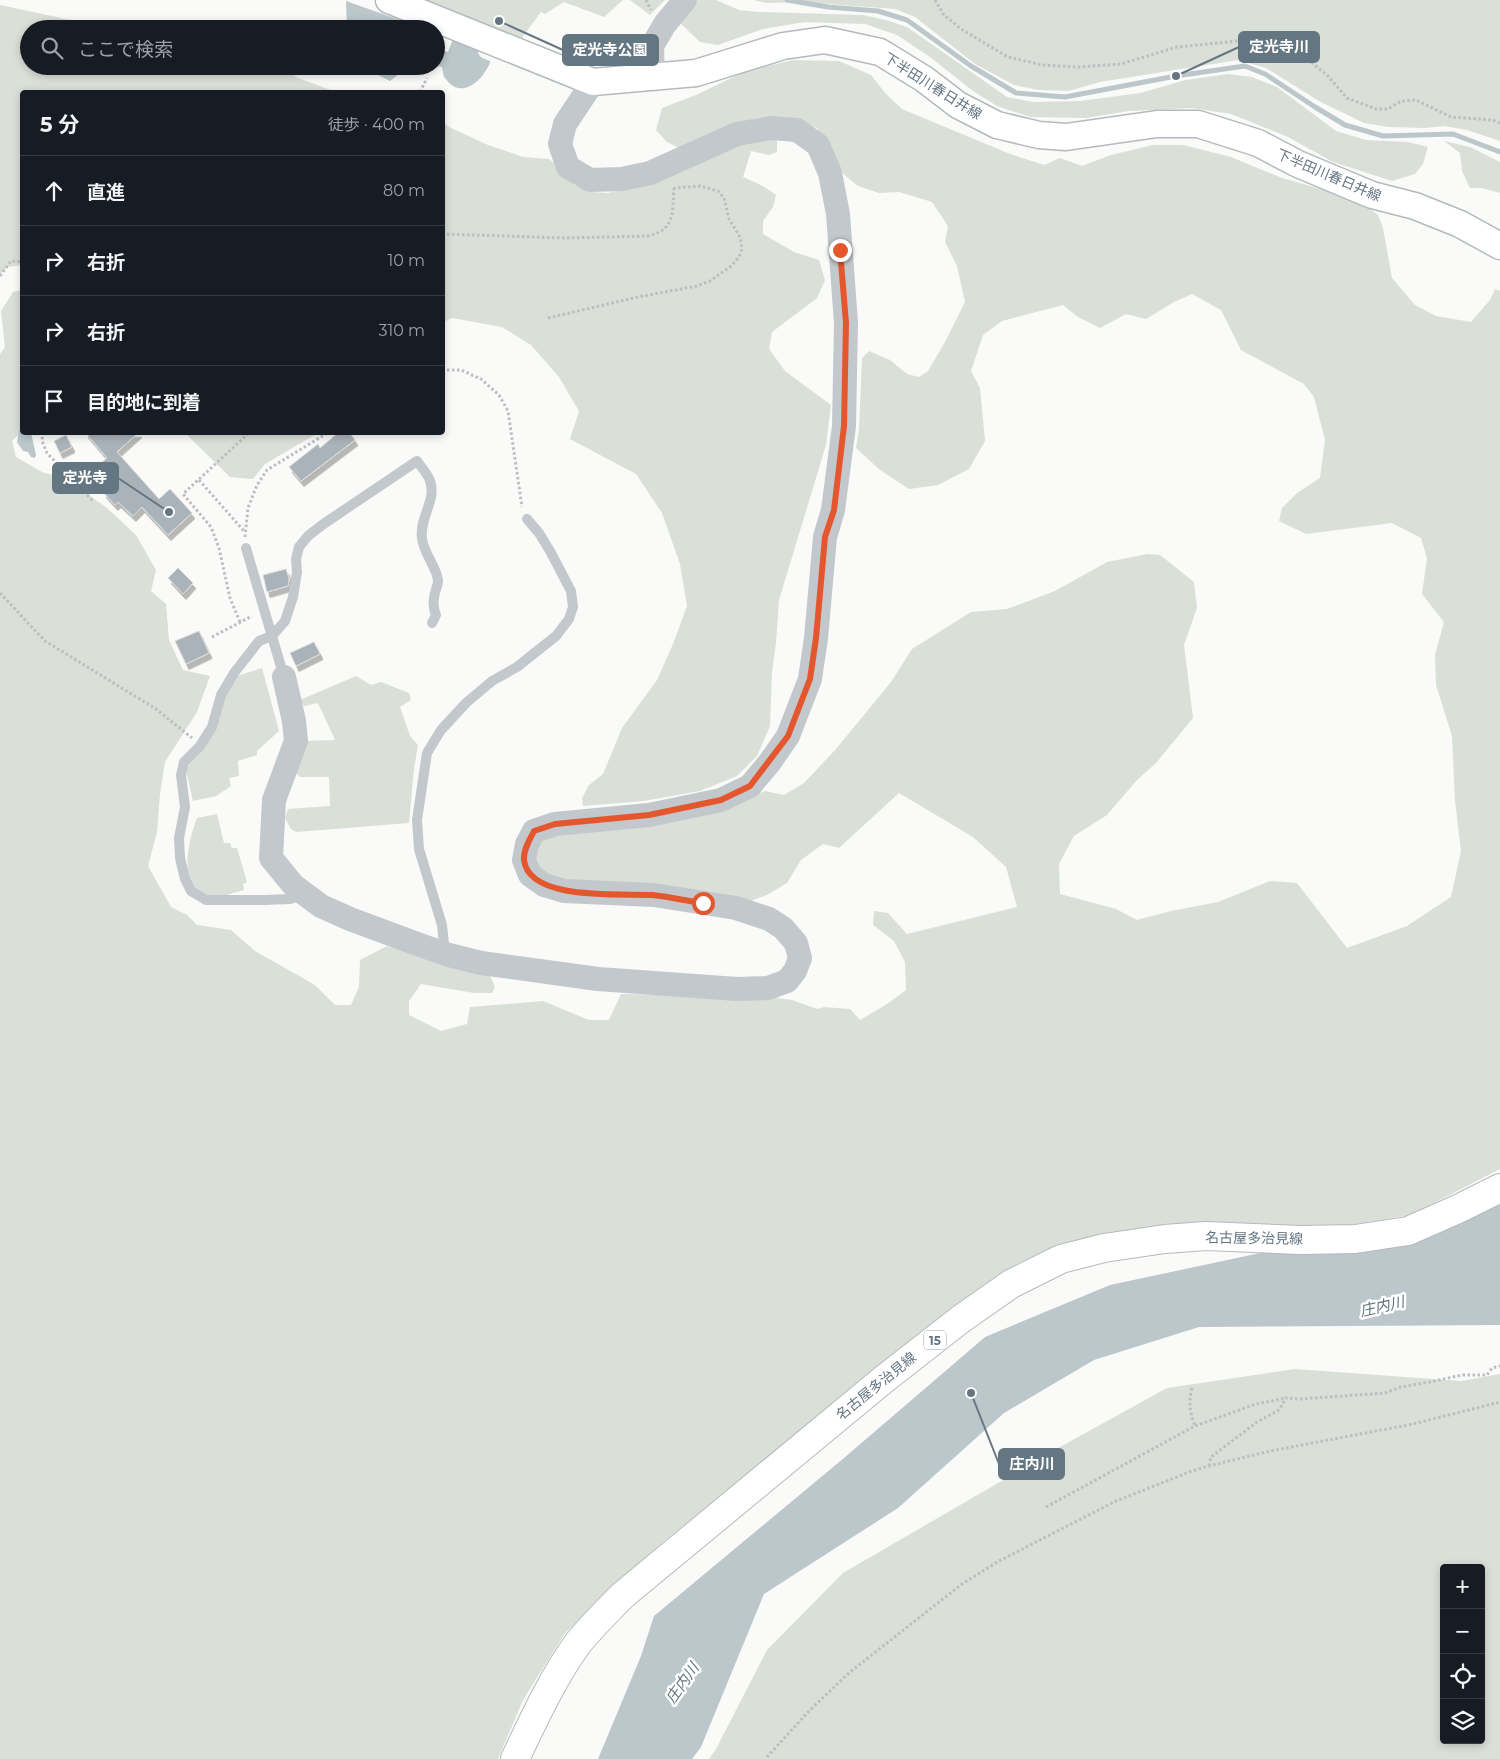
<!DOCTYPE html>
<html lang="ja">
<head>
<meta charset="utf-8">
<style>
	:root { --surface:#171b24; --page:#242831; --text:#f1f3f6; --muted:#9ea1a6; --line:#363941 }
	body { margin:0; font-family:Montserrat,"Noto Sans JP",sans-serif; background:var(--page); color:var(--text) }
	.controls { position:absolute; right:15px; bottom:15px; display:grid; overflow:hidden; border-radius:5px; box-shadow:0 2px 8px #0003 }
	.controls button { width:45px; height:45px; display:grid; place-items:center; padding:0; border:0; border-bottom:1px solid var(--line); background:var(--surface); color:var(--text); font:25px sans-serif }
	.stop { position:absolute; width:15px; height:15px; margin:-11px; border:4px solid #e4572e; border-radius:50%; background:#fff }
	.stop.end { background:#e4572e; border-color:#fff; box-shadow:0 1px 5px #0008 }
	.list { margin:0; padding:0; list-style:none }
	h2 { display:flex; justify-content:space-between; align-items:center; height:65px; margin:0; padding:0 20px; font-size:21px }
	h2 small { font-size:16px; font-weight:400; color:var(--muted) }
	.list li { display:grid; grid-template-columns:32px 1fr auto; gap:15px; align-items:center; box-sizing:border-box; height:70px; padding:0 20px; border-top:1px solid var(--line) }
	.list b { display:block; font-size:19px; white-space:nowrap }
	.list em { font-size:16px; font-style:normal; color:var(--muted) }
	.icon { flex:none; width:28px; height:28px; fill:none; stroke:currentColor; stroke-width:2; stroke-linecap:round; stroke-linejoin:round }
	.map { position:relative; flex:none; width:1500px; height:1759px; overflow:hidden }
	.search { position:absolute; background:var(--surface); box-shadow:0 2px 8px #0003; left:20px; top:20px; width:425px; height:55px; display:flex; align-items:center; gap:12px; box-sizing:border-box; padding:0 18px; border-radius:28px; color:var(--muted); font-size:19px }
	.panel { position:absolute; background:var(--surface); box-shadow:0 2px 8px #0003; left:20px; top:90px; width:425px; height:345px; border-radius:5px }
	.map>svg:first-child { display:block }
</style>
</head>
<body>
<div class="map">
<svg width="1500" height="1759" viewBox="0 0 1500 1759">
	<defs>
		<filter id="shadow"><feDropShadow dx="3" dy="5.5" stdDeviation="0" flood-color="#0004"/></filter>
	</defs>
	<rect width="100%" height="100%" fill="#fafaf8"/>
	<path fill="#dadfd7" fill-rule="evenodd" d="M411,0H623L604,17L564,2L545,14L541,12L518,43Z
		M630,0H665L650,15Z
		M698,0H716L739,10L759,12L863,15L886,20L907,27L1007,97L1033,102L1081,101L1140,93L1186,80L1228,74L1252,77L1277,87L1336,131L1366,140L1408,142L1428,147L1423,164L1415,174L1392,181L1333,162L1288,137L1231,114L1192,108L1129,111L1086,118L1030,117L997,106L973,91L930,57L897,35L865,24L805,22L763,29L718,45L700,42L678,21Z
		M754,0H1500V141L1467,130L1444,126L1425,128L1388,127L1364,123L1319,101L1266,68L1238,60L1100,82L1069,91L1039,90L1014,85L975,64L915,17L895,9L802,2L766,3Z
		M0,5L66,19L114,27L132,29H29V66H279L298,78L336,92H22V265L8,267L0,274Z
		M205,21L217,29H151L173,23Z
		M793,60L839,61L871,75L886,94L902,109L1010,154L1044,165L1060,158L1082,166L1111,155L1153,145H1183L1231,157L1282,178L1356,199L1378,215L1383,228L1392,278L1415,305L1436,316L1471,322L1490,300L1495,289L1500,291V1169L1411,1215L1343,1226L1255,1228L1072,1241L981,1290L664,1541L565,1633L523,1700L498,1759H0V354L5,347L1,311L13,292L22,290V431L12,441L16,457L42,472L66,479L107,508L136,535L156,570L151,591L166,604L169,640L183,670L210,676L197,712L165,762L160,794L157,832L148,866L171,907L187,915L197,925L231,930L255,951L315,985L335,1005H351L359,987L360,960L387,946L490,976L495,987L492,993H474L421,984L409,1001V1015L441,1031L467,1024L470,1007L543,1001L589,1020H609L621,994L769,997L792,1000L817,1009L824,1007L850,1009L860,1020L887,1004L906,990L905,962L894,941L873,925L874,911L888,913L907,934L1017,907L1006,867L973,837L899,793L839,848L823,844L801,860L787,883L767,895L745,903L566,884L544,876L534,859L538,845L546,837L721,808L765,791L784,795L804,783L836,749L891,682L912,649L971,612L1007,609L1055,591L1107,562L1148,554L1160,555L1194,582L1197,608L1184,645L1193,718L1156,763L1137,780L1107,815L1074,836L1059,864L1060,894L1116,909L1137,920L1171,911L1218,902L1270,881L1297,883L1347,948L1407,926L1451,897L1461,851L1455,801L1452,736L1436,685L1435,655L1444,622L1422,594L1427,558L1421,538L1392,523L1306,534L1279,521L1282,508L1297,493L1320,478L1325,440L1314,397L1304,384L1241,350L1221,310L1192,294L1174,302L1146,319L1126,314L1100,328L1078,317L1063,305L1002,321L983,335L971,371L980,388L985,441L969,469L938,485L909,489L880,470L856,448L859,429L862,358L869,351L890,360L907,374L919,377L928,371L945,342L965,302L957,266L945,242L948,226L932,202L899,192L879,193L858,186L836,168L830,147L817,128L786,117L756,118L721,130L679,148L667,142L656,130L662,108L696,95L744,72Z
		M443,122L449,127L488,145L523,157L549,159L564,172L574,185L592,192L608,193L632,187L763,135L777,141V152L769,155L751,151L743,177L763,186L776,195L773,207L763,221V234L794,252L819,260L825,280L817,298L772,332L769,349L785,371L831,405L826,445L779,600L776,643L772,672L770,726L757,756L737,776L700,791L644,801L583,806L582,798L589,785L603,774L622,728L657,680L673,644L687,606L680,564L662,513L636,474L570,439L579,411L559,377L531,345L502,327L452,318L443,322Z
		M1444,141L1470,147L1500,162V193L1482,188H1470L1462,171L1460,153Z
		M185,433H318L265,464L253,479L230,477Z
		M262,668L279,731L257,751V755L238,761L239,776L229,778L231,786L216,796L193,801L186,771C202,739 218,707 237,676Z
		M356,676L371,685L381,682L409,693L411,700L400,707L410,736L418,745L414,769L409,823L296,832L291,829L285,818L288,809L330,806L329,777H300L292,770L308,741L335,740L318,703L304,706L300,700Z
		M217,814L224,843H230L232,848H237L247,882L243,884L244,890C232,893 217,900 205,895C177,886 189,838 197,818Z
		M1295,1369L1461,1381L1500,1374V1759H709L716,1749L767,1650L843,1573L1060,1447L1167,1388ZM1444,1568H1481V1740H1444Z"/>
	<path fill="#bbc7cb" d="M346,1L425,29H347Z
		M453,39L481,50L478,52C479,58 485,59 490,61V63C482,81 461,101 445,78C443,76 443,71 442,67L436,66V48L448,52Z
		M360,66H409L390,81Z
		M22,427V432L31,433L36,455L35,458L31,457L28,452L23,451L17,442L19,431Z
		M1500,1202V1325L1199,1327L1094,1360L1004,1413L898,1508L764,1594L701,1747L692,1759H598L641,1656L654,1616L844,1458L985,1337L1110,1285Z"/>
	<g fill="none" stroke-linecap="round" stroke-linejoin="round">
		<path stroke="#bbc7cb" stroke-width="5" d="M787,0L828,7L878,11L907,20L971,66L1016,93L1065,97L1176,76L1245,66L1265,74L1315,107L1345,125L1383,136L1453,134L1500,152"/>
	</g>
	<path fill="#aab3b9" stroke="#dcdcda" filter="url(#shadow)" d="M85,432H139L117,452L159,499L170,489L192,513L168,535L142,507L133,516L118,502L115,505L103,492L106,489L97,480L107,471L100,464L107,458Z
		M339,432H349L355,440L301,481L289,467L318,444L320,448Z
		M66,435L72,447L60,453L54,441Z
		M178,568L193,583L183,594L168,578Z
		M286,569L289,579L288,586L267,592L263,575Z
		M199,631L209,653L186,664L175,641Z
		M314,642L320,654L296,666L290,653Z"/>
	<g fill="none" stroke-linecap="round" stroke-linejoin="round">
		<g stroke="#b3babf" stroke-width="29">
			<path id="secondary" d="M389,0L593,82L696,73L783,46L825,40L880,52L924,79L958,105L997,125L1039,135L1066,137L1157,124H1198L1258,143L1298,164L1372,195L1415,206L1460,224L1500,246"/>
		</g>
		<g stroke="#b5babe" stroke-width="30">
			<path id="primary" d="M515,1759C534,1719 552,1679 578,1643C592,1626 608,1610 623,1595L883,1380L961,1319L1011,1284L1061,1259L1104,1248L1165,1239L1206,1236L1301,1240L1355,1239L1408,1231L1458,1209L1500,1188"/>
		</g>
		<path stroke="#bbbfc2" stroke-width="3" stroke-dasharray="2.5 2.5" stroke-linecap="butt" d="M646,0L651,10
			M935,0L944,15L961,29L1008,57L1042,65L1079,67L1121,64L1177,47L1237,41L1271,48L1308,60L1327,75L1347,98L1376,109H1388L1401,101L1416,100L1451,117L1493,120L1500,123
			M420,92L427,78
			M442,234L566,238L648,236C676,230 672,211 674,188L672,187
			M0,276L11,261L22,262
			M548,318L638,297L697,286L710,281L731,266L739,257L742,249L740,237L729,219L724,198L718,191L700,186L674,188
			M442,370H461L481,379L499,395L508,411L522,507
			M43,432L42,441L47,453L94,502
			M199,480L244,531
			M245,537L248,508L257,485L267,470L329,432
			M0,593L45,641L156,709L192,738
			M240,622L230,598L219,548L211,527L183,494L250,432
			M212,637L252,616
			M1192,1388C1188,1402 1190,1412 1195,1426
			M1209,1466L1211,1457L1257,1422L1279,1410L1286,1398L1299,1399L1385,1393L1401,1387L1430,1382L1462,1375H1487L1492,1368L1500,1366
			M1046,1507L1195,1426L1256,1404L1286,1398
			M767,1757L810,1710L850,1672L962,1584L999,1561L1116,1501L1192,1471L1209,1466L1270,1451L1413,1424L1500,1402"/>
		<path stroke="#c3c8cc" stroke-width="10" d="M246,548L284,677
			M303,895L290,899L265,900H206L191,891L185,879L180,858L179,838L185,807L181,775L184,762L200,746L212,727L221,695L234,673L259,641L272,636L285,621L293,597L297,572L296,559L299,547L308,536L322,525L417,461C421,467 428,474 430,481C437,500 419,518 422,538C423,553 438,569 438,581C438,584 437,586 436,589C433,598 432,606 436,615L432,623
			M445,953L442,925L419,849L417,820L427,753L441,730L466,703L492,681L517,667L556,636L569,619L573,607L571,591L550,551L539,533L527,519"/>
		<path stroke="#c3c8cc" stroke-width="24" d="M653,78L652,46L665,24L685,0
			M284,677L294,721L296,741L274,800L271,858L294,886L321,906L350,919L420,945L449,955L481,963L598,979L737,989L768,988L787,981L795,971L800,958L796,943L783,928L769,919L736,908L654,895L564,891L544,885L530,875L524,860L527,844L534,831L555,824L649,815L721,800L750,786L770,762L788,736L810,679L816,638L825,537L833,510L844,426L846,323L838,214L830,173L818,145L797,130L771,128L737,134L650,173L622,179L590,180L568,167L560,144L565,124L593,82"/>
		<use href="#secondary" stroke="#fff" stroke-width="26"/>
		<use href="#primary" stroke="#fff" stroke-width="28"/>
	</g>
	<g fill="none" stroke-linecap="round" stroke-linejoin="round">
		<path stroke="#e4572e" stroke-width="6" d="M703,903C687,901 670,897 653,895C623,893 529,902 524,860C523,850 530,839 534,831L555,824L649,815L721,800L750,786L788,736L810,679L816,638L825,537L834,510L844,426L846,323L840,250"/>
	</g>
	<g text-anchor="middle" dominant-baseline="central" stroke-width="5" stroke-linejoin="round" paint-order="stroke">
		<rect fill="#fff" stroke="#939fa8" stroke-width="1" x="924" y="1330.5" width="22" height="19" rx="4"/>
		<g font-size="12" font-weight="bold" fill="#657683">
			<text x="935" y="1340">15</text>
		</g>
		<g font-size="14" fill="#657683" stroke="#fff">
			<text transform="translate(933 86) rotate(32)">下半田川春日井線</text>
			<text transform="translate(1329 175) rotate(23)">下半田川春日井線</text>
			<text transform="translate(1254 1238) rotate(1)">名古屋多治見線</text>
			<text transform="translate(876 1386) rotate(-39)">名古屋多治見線</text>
		</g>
		<g font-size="15" font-style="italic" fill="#60757c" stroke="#fff">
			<text transform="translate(1382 1306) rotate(-13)">庄内川</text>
			<text transform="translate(682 1683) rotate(-55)">庄内川</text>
		</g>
	</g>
	<path fill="none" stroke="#657683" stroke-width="2" d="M1176 76L1239 47M499 21L563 50M169 512L118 478M971 1393L999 1464"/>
	<g fill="#657683" stroke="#fff" stroke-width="2">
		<circle cx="1176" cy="76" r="5"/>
		<circle cx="499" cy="21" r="5"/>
		<circle cx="169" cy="512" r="5"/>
		<circle cx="971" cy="1393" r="5"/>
	</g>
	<g fill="#657683" stroke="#657683" stroke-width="2">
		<rect x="1239" y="32" width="80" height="30" rx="5"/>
		<rect x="563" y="35" width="95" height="30" rx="5"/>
		<rect x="53" y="463" width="65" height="30" rx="5"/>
		<rect x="999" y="1449" width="65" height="30" rx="5"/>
	</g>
	<g font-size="15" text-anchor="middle" font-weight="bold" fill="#fff">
		<text x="1279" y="52">定光寺川</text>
		<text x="610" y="55">定光寺公園</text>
		<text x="85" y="483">定光寺</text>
		<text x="1032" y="1469">庄内川</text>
	</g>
</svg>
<div class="controls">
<button>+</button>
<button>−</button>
<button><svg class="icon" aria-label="locate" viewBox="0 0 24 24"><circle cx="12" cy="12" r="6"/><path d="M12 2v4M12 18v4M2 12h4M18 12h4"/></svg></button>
<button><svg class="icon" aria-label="layers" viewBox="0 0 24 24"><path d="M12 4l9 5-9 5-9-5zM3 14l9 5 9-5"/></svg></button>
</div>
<div class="stop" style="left:703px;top:903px"></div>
<div class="stop end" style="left:840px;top:250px"></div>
<div class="search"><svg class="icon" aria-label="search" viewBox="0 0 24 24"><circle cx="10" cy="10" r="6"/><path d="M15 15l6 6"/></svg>ここで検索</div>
<section class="panel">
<h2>5 分<small>徒歩 · 400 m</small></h2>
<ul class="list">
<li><svg class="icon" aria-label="ahead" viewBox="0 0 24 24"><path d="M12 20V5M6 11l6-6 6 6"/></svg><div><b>直進</b></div><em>80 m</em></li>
<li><svg class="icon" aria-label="right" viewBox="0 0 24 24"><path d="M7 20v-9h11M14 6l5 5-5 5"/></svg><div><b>右折</b></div><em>10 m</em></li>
<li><svg class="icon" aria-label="right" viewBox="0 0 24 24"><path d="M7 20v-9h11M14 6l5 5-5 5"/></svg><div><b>右折</b></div><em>310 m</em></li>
<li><svg class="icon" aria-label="arrive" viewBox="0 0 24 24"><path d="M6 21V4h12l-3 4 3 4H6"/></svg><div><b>目的地に到着</b></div></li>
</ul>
</section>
</div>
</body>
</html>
